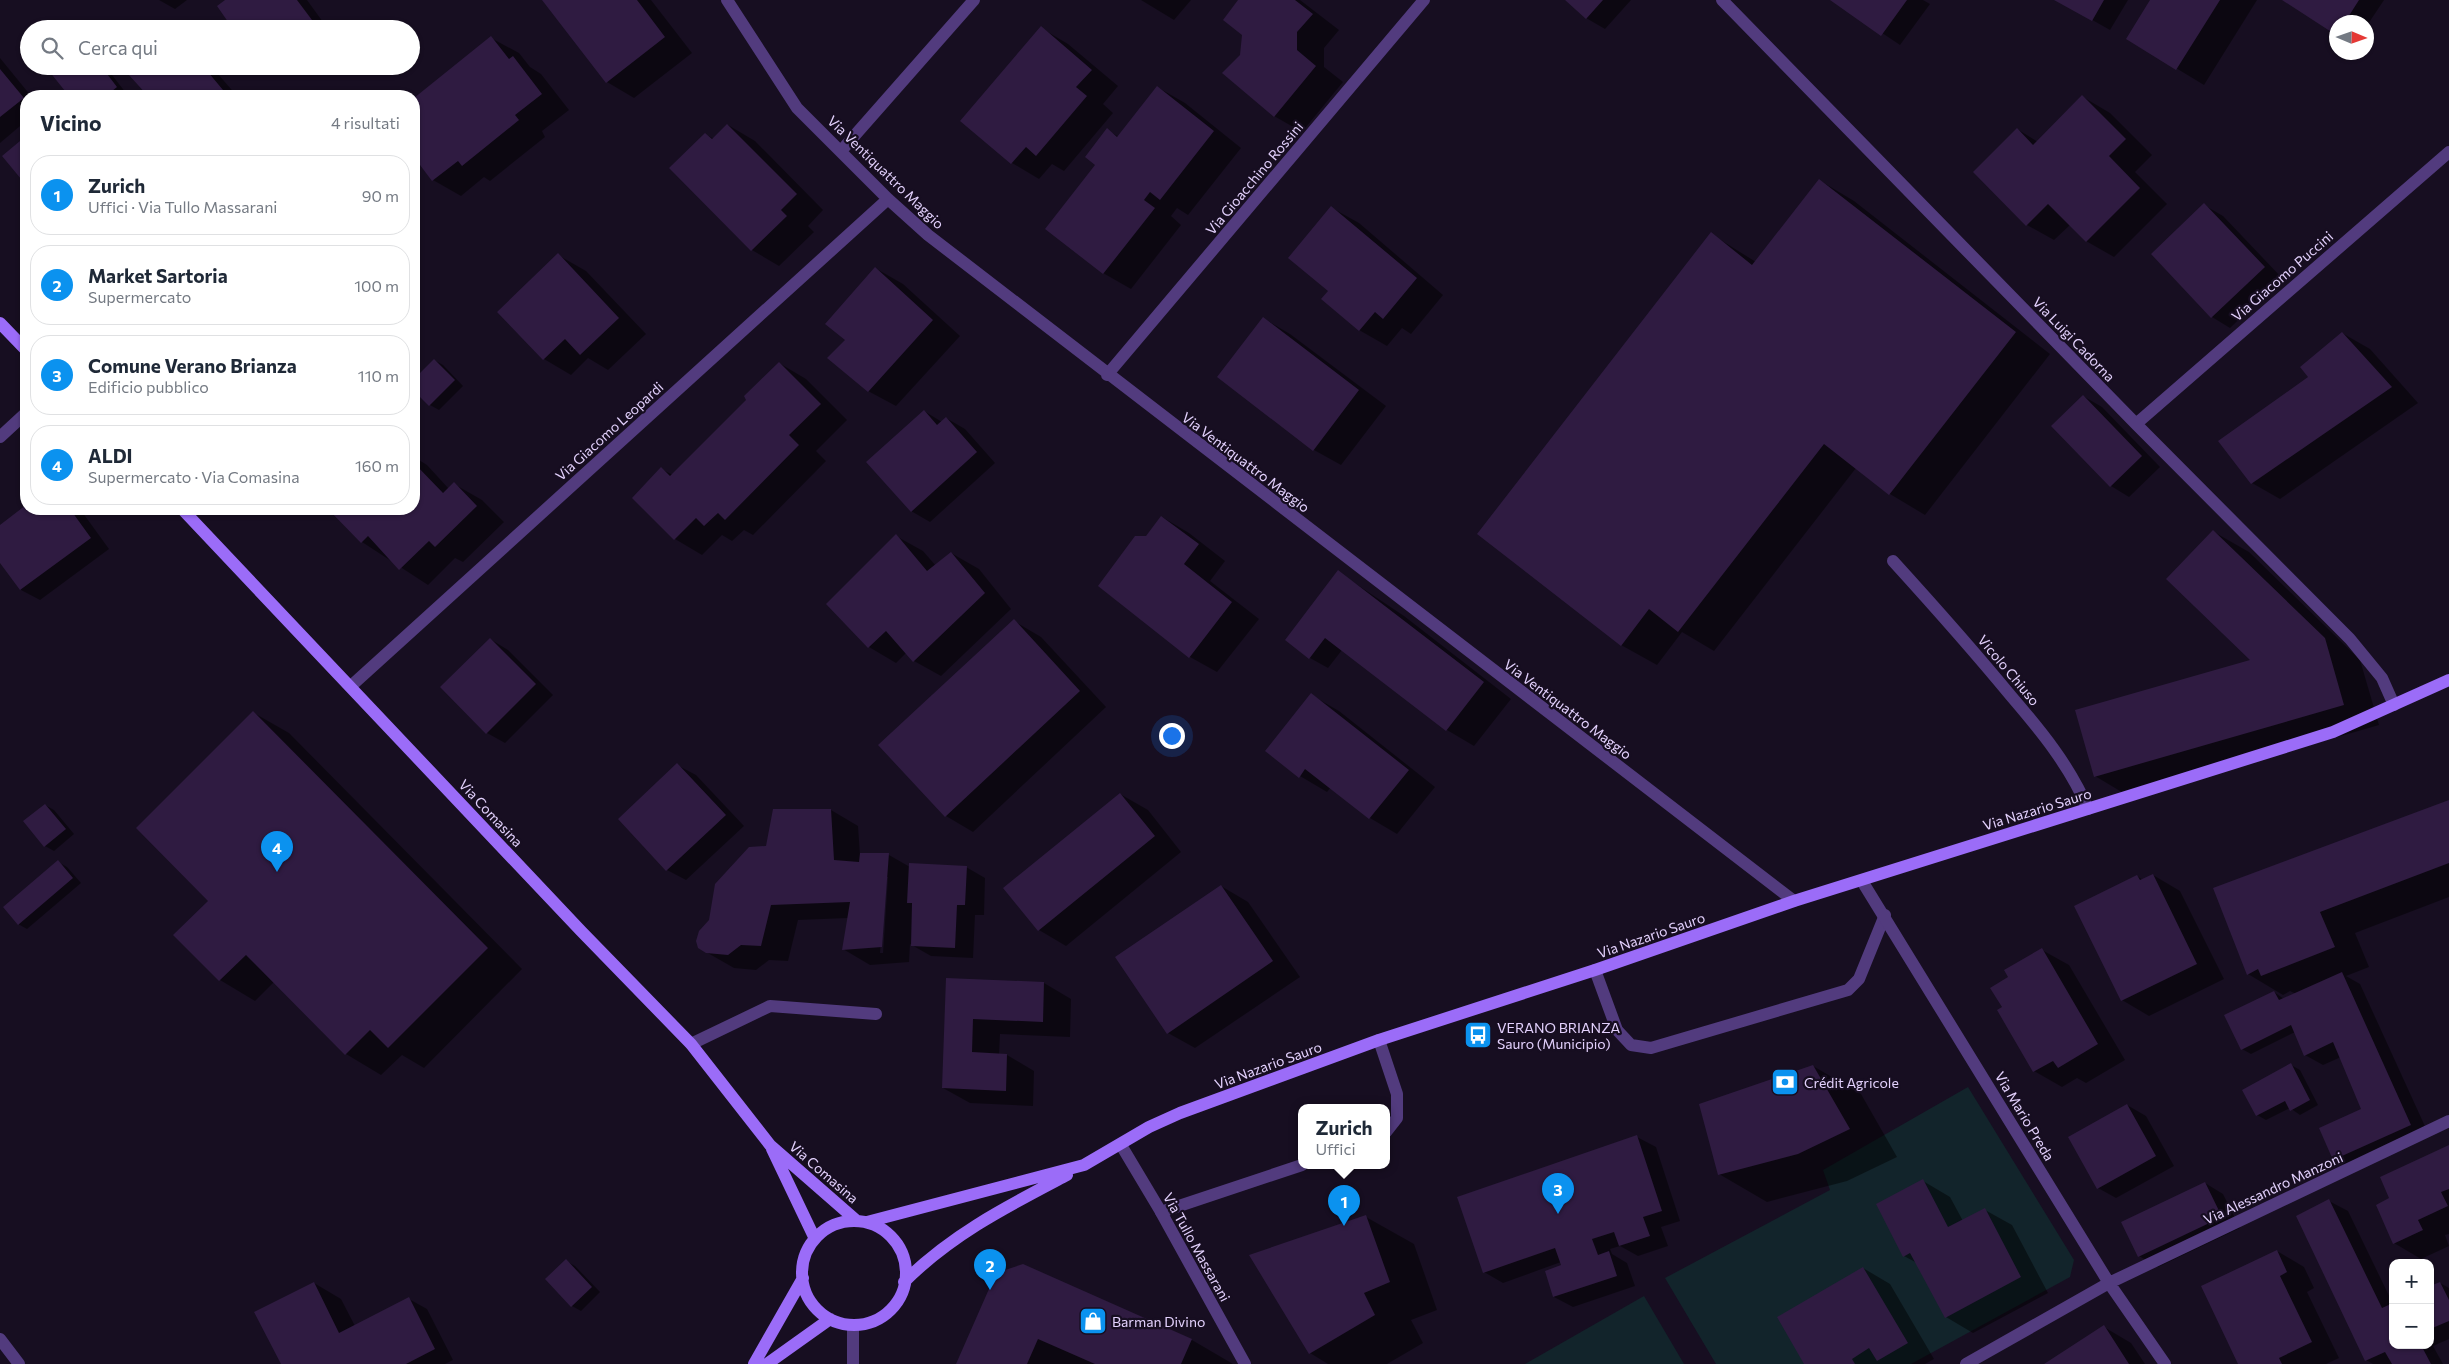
<!DOCTYPE html>
<html lang="it">
<head>
<meta charset="utf-8">
<style>
	:root { --surface:#fff; --page:#f6f6f7; --text:#1f2937; --muted:#747a83; --line:#e0e1e3; --accent:#0b92ef }
	body { margin:0; font-family:Commissioner,sans-serif; background:var(--page); color:var(--text) }
	.controls { position:absolute; right:15px; bottom:15px; display:grid; overflow:hidden; border-radius:10px; box-shadow:0 1px 4px #0004 }
	.controls button { width:45px; height:45px; display:grid; place-items:center; padding:0; border:0; border-bottom:1px solid var(--line); background:var(--surface); color:var(--text); font:25px sans-serif }
	.compass { position:absolute; left:2329px; top:15px; width:45px; height:45px; border-radius:50%; background:var(--surface); box-shadow:0 1px 4px #0004; rotate:92deg }
	.you { position:absolute; left:1171px; top:735px; width:18px; height:18px; margin:-12px; border:4px solid #fff; border-radius:50%; background:#1a73e8; box-shadow:0 0 0 8px #1a73e833 }
	.badge { display:grid; place-items:center; width:32px; height:32px; border-radius:50%; background:var(--accent); color:#fff; font-size:16px; font-weight:700 }
	.pin { position:absolute; translate:-50% -41px; filter:drop-shadow(0 1px 2px #0008) }
	.pin::after { content:''; position:absolute; top:26px; width:18px; height:15px; background:inherit; clip-path:polygon(0 0,100% 0,50% 100%) }
	.popup { position:absolute; left:1298px; top:1104px; width:92px; height:65px; box-sizing:border-box; display:grid; place-content:center; border-radius:10px; background:var(--surface); filter:drop-shadow(0 1px 4px #0005); font-size:16px; white-space:nowrap; color:var(--muted) }
	.popup b { font-size:19px; color:var(--text) }
	.popup::after { content:''; position:absolute; left:50%; top:100%; margin-left:-10px; border:10px solid transparent; border-top-color:var(--surface) }
	.list { margin:0; padding:0; list-style:none }
	h2 { display:flex; justify-content:space-between; align-items:center; height:65px; margin:0; padding:0 20px; font-size:21px }
	h2 small { font-size:16px; font-weight:400; color:var(--muted) }
	.list li { display:grid; grid-template-columns:32px 1fr auto; gap:15px; align-items:center; box-sizing:border-box; height:80px; margin:0 10px 10px; padding:0 10px; border:1px solid var(--line); border-radius:20px }
	.list b { display:block; font-size:19px; white-space:nowrap }
	.list p { margin:0; font-size:16px; white-space:nowrap; color:var(--muted) }
	.list em { font-size:16px; font-style:normal; color:var(--muted) }
	.icon { flex:none; width:28px; height:28px; fill:none; stroke:currentColor; stroke-width:2; stroke-linecap:round; stroke-linejoin:round }
	.map { position:relative; flex:none; width:2449px; height:1364px; overflow:hidden }
	.search { position:absolute; background:var(--surface); box-shadow:0 1px 4px #0004; left:20px; top:20px; width:400px; height:55px; display:flex; align-items:center; gap:12px; box-sizing:border-box; padding:0 18px; border-radius:28px; color:var(--muted); font-size:19px }
	.panel { position:absolute; background:var(--surface); box-shadow:0 1px 4px #0004; left:20px; top:90px; width:400px; height:425px; border-radius:20px }
	.map>svg:first-child { display:block }
</style>
</head>
<body>
<div class="map">
<svg width="2449" height="1364" viewBox="0 0 2449 1364">
	<rect width="100%" height="100%" fill="#170e21"/>
	<path fill="#12242b" d="M1968,1087L2074,1260L2070,1277L1911,1364H1716L1665,1278L1830,1190L1823,1170Z
		M1644,1296L1684,1364H1525Z"/>
	<path fill="#0007" fill-rule="evenodd" d="M159,0H187L175,9Z
		M227,0H307L328,29H235Z
		M543,0H651L692,53L634,98L607,82Z
		M1141,0H1191L1174,20Z
		M1240,0H1300L1339,30L1324,48V67L1343,82L1302,132L1274,116L1241,55L1243,35Z
		M1566,0H1631L1605,29L1586,18Z
		M1833,0H1923L1930,4L1900,45Z
		M2057,0H2128L2110,30Z
		M2152,0H2257L2204,85L2128,39Z
		M2284,0H2384L2366,27V22H2336V33Z
		M87,22L96,27L97,29H78Z
		M1041,28L1068,44L1118,86L1103,104L1113,113L1064,171L1052,164L1039,179L1012,163L962,121Z
		M491,38L519,53L530,67L541,74L569,110L542,131L545,137L490,181L484,177L461,196L433,180L414,155V100Z
		M0,58L31,96H26V121L0,143Z
		M47,66H105L126,93L121,96H70Z
		M139,66H211L237,96H149L130,74Z
		M269,66H281L276,70Z
		M1157,87L1185,103L1241,148L1188,215L1177,208L1171,216L1181,225L1131,289L1103,273L1096,165L1107,130L1119,137Z
		M2083,97L2110,113L2152,155L2135,172L2167,204L2114,257L2086,241L2070,225L2054,240L2027,225L2017,129L2038,142Z
		M728,125L755,141L823,210L808,226L814,232L779,266L752,250L671,168L705,134L714,139Z
		M1819,180L1854,201L2050,354L1925,515L1890,494L1856,468L1714,651L1682,632L1657,665L1621,645L1711,234L1756,262Z
		M2204,205L2223,216L2282,278L2230,328L2212,317Z
		M1332,208L1359,223L1443,295L1411,334L1402,328L1387,346L1359,330L1330,291Z
		M558,255L586,271L646,334L608,370L588,358L571,375L544,359L499,312Z
		M875,268L903,284L960,336L896,406L868,391L847,339Z
		M1263,318L1290,334L1386,406L1341,465L1314,450Z
		M2342,333L2370,349L2418,403L2280,499L2252,483L2310,377Z
		M434,360L443,365L463,386L439,410L430,405L414,389V380Z
		M779,363L806,379L847,420L816,451L826,461L753,535L744,530L732,541L722,535L702,555L675,539L633,498L661,469L673,475L748,400Z
		M2083,396L2102,407L2160,467L2129,497L2111,486L2053,426Z
		M924,411L942,422L946,418L965,429L995,463L930,522L911,511Z
		M414,457L427,465L449,489L454,484L482,500L504,522L463,562L455,558L428,585L362,542L330,509H414Z
		M26,507V509H80L109,549L40,600L21,590L0,561V527Z
		M1162,517L1189,533L1225,561L1210,581L1259,619L1217,672L1190,657L1099,586L1146,537Z
		M2214,532L2249,552L2360,660L2379,725L2130,797L2095,776L2253,660Z
		M896,536L923,551L936,566L951,553L979,569L1011,609L941,676L914,661L907,652L896,663L869,647Z
		M1338,572L1404,616L1511,699L1474,746L1447,730L1342,650L1328,668L1310,658Z
		M1014,621L1041,637L1106,707L973,832L946,816Z
		M490,639L508,650L553,695L505,743L487,733Z
		M1311,695L1339,711L1435,787L1397,834L1370,818L1331,787L1327,792L1300,776Z
		M254,713L289,733L522,969L424,1068L402,1055L381,1075L346,1054L274,982L255,1001L220,980L175,935L210,901Z
		M677,765L696,775L744,826L686,880L667,870Z
		M1120,794L1148,810L1181,852L1066,946L1039,930L1005,888Z
		M2449,801V897L2355,933L2369,967L2346,976L2360,984L2429,1135L2353,1170L2334,1159L2363,1110L2341,1057L2323,1065L2305,1055L2295,1032L2251,1054L2242,1049L2274,992L2284,999L2296,994L2290,991L2283,995L2248,974L2215,889Z
		M45,805L54,810L74,834L54,851L45,846Z
		M831,810L858,826L860,855H889L910,867H966L985,878L984,915H975L973,958L931,956L910,944L909,962L870,965L843,949L848,918L798,920L788,961L769,960L756,970L734,968L706,952L711,920L767,847ZM886,877H888L883,953H880Z
		M58,862L67,867L81,883L27,929L18,924Z
		M2153,875L2180,891L2224,979L2149,1016L2122,1000L2137,876L2143,880Z
		M1221,886L1248,902L1300,977L1195,1048L1168,1033Z
		M2042,950L2069,965L2125,1060L2086,1083L2077,1078L2062,1087L2034,1071L2004,1007L2010,978Z
		M947,979L1044,983L1071,999L1070,1037L1000,1034L999,1055H1007L1034,1071L1033,1106L970,1103L943,1088Z
		M2291,1065L2300,1070L2318,1105L2300,1115L2290,1108L2266,1120L2257,1115Z
		M1813,1066L1861,1094L1897,1157L1847,1181L1767,1202L1719,1174Z
		M2127,1105L2146,1116L2174,1166L2116,1198L2098,1188Z
		M1637,1137L1656,1147L1680,1221L1661,1227L1668,1246L1638,1256L1620,1246L1610,1249L1612,1254L1627,1263L1635,1286L1573,1307L1554,1297L1563,1266L1561,1262L1503,1283L1484,1272Z
		M2449,1147V1234L2445,1235L2449,1246L2421,1259L2394,1243L2391,1199Z
		M1923,1181L1950,1197L1963,1221L1985,1210L2012,1225L2048,1293L1973,1333L1946,1317L1917,1263L1904,1256Z
		M2205,1183L2223,1194L2240,1228L2158,1267L2139,1256Z
		M2329,1201L2348,1211L2393,1304V1345H2430V1288L2440,1283L2449,1288V1339L2433,1346L2443,1364H2373L2366,1360Z
		M1366,1217L1414,1244L1437,1310L1411,1320L1423,1343L1387,1364H1328L1310,1353Z
		M2277,1251L2304,1267L2314,1288L2307,1292L2339,1358L2326,1364H2239Z
		M566,1261L575,1266L600,1292L581,1311L572,1306Z
		M1023,1265L1192,1340L1233,1364H957Z
		M1863,1268L1890,1284L1934,1359L1925,1364H1805Z
		M314,1283L341,1299L355,1326L409,1299L427,1309L453,1360L445,1364H282Z
		M2104,1327L2131,1343L2145,1364H2046Z"/>
	<path fill="#2f1b41" d="M225,0H297L312,20L300,29H233L217,6Z
		M542,0H637L665,37L606,83Z
		M1238,0H1295L1313,14L1297,32V50L1316,66L1274,117L1222,73L1240,55L1242,35L1223,20Z
		M1565,0H1603L1586,19Z
		M1830,0H1907L1881,36Z
		M2054,0H2104L2092,21Z
		M2150,0H2220L2176,70L2126,39Z
		M2282,0H2359L2345,22H2336V35Z
		M87,21L93,29H76Z
		M1041,26L1092,70L1076,87L1087,96L1036,156L1026,147L1011,164L960,121Z
		M491,36L509,59L513,56L542,94L515,115L519,120L462,166L458,161L432,181L414,157V98Z
		M45,66H101L117,87L106,96H69Z
		M137,66H203L223,90L216,96H148L128,74Z
		M0,69L24,98L0,117Z
		M1157,86L1214,131L1160,200L1150,192L1144,200L1155,208L1103,274L1045,229L1095,165L1085,157L1107,128L1117,137Z
		M2082,95L2126,139L2109,156L2140,188L2086,242L2048,204L2026,226L1973,172L2017,128L2033,145Z
		M727,124L797,194L781,210L787,216L751,251L669,168L705,133L712,139Z
		M26,136V185L2,156Z
		M1819,179L2016,332L1889,495L1824,444L1678,632L1649,609L1621,646L1477,534L1711,232L1752,265Z
		M2204,203L2265,267L2211,318L2151,254Z
		M1331,206L1417,278L1383,319L1375,312L1359,331L1321,299L1328,291L1288,258Z
		M558,253L619,318L580,355L565,339L543,360L497,312Z
		M875,267L933,320L868,392L827,358L845,340L825,324Z
		M1263,317L1359,390L1313,451L1217,377Z
		M2342,332L2392,387L2251,484L2218,441L2308,377L2300,367Z
		M434,359L455,380L429,406L414,391V379Z
		M779,362L821,404L789,435L799,445L725,520L718,513L704,526L696,518L674,540L632,498L661,467L670,476L746,400L744,396Z
		M2083,395L2142,456L2110,487L2051,426Z
		M924,410L937,425L946,417L977,452L911,512L866,462Z
		M414,463L443,493L454,482L477,506L435,547L429,541L399,570L368,536L361,543L328,509H414Z
		M26,505V509H70L91,538L20,590L0,563V525Z
		M1161,516L1199,544L1184,564L1232,602L1189,658L1098,586L1135,536H1146Z
		M2213,530L2325,638L2344,705L2094,777L2075,710L2250,660L2166,579Z
		M896,534L927,571L951,552L985,593L913,662L886,631L868,648L826,604Z
		M1338,570L1484,682L1446,731L1325,638L1309,659L1285,640Z
		M1014,619L1080,691L945,817L878,745Z
		M490,638L536,684L486,734L440,687Z
		M1311,693L1409,770L1369,819L1305,769L1299,778L1265,751Z
		M253,711L488,948L388,1048L370,1030L345,1055L246,955L219,981L173,935L208,901L136,828Z
		M677,763L726,815L666,871L618,819Z
		M1120,793L1155,836L1038,931L1003,888Z
		M2449,800V863L2320,912L2335,947L2261,976L2258,969L2247,975L2213,888Z
		M45,804L66,829L44,847L23,821Z
		M773,809H831L834,860L859,862L860,853H889L882,947L842,950L850,902L771,905L761,946L741,945L728,955L706,953L698,948L696,941L699,931L709,920L715,884L749,847L766,846Z
		M58,860L73,878L18,925L3,907Z
		M909,863L967,866L965,905H957L955,948L911,946L912,903H907Z
		M2153,874L2197,964L2121,1001L2074,906L2137,875L2140,880Z
		M1221,885L1273,961L1167,1034L1115,957Z
		M2042,948L2098,1044L2058,1068L2053,1061L2033,1072L1997,1010L2002,1007L1990,988L2008,977L2004,970Z
		M2342,972L2411,1125L2333,1160L2319,1128L2361,1109L2333,1042L2304,1056L2291,1025L2241,1050L2224,1015L2274,991L2279,1000Z
		M946,978L1044,982L1043,1022L973,1019L972,1052L1007,1054L1006,1091L942,1088Z
		M2291,1063L2310,1100L2290,1111L2285,1101L2256,1116L2242,1090Z
		M1813,1065L1850,1129L1798,1154L1718,1175L1699,1104Z
		M2127,1104L2156,1156L2097,1189L2068,1137Z
		M1637,1135L1662,1211L1643,1217L1650,1236L1619,1246L1614,1232L1592,1239L1598,1255L1609,1251L1617,1276L1553,1297L1545,1271L1561,1265L1555,1248L1483,1273L1457,1197Z
		M2449,1145V1189L2441,1192L2448,1206L2418,1220L2423,1230L2393,1244L2376,1205L2389,1198L2380,1177Z
		M1923,1179L1948,1227L1985,1208L2021,1277L1945,1318L1910,1253L1903,1257L1876,1204Z
		M2205,1182L2222,1217L2138,1257L2121,1222Z
		M2329,1199L2382,1308L2393,1303V1345H2421L2431,1364H2392L2385,1352L2365,1361L2296,1216Z
		M1366,1215L1390,1282L1364,1293L1375,1315L1309,1354L1249,1255Z
		M2277,1250L2287,1272L2280,1276L2312,1342L2279,1358L2282,1364H2238L2201,1286Z
		M566,1259L592,1287L571,1307L545,1279Z
		M1023,1264L1192,1339L1181,1364H1095L1038,1339L1027,1364H956L996,1273Z
		M1863,1267L1908,1343L1877,1361L1869,1348L1852,1359L1855,1364H1804L1777,1317Z
		M314,1282L339,1333L409,1297L435,1349L406,1364H281L254,1312Z
		M2440,1282L2449,1300V1321L2430,1329V1286Z
		M2104,1325L2129,1364H2044Z"/>
	<g fill="none" stroke-linecap="round" stroke-linejoin="round">
		<path stroke="#523b7e" stroke-width="12" d="M1595,970L1617,1030L1631,1045L1651,1048L1848,990L1859,979L1885,915
			M1379,1040L1397,1094V1118L1386,1132
			M691,1044L770,1006L876,1014
			M1161,1212L1302,1165
			M0,1339L19,1364"/>
		<path stroke="#523b7e" stroke-width="12" d="M727,0L797,108L888,199L928,235L1794,901
			M1722,0L2136,424L2350,639L2382,678L2394,705
			M841,151L974,0
			M1107,375L1424,0
			M2136,424L2449,152
			M0,437L26,413
			M1893,561C1933,605 1973,650 2011,696C2041,731 2070,766 2088,809
			M351,686L888,199
			M1862,881L2109,1283L2165,1364
			M1121,1145L1161,1212L1245,1364
			M853,1325V1364
			M1966,1364L2109,1283L2449,1121"/>
		<path stroke="#9b6cf8" stroke-width="12" d="M0,323L26,350
			M182,509L581,931L691,1044L770,1145L857,1221
			M772,1149L815,1239
			M802 1273a52 52 0 1 1 104 0a52 52 0 1 1-104 0Z
			M867,1222L1084,1165L1149,1127L1180,1113L1379,1040L1595,970L1794,901L2333,732L2449,680
			M904,1282C952,1234 1008,1206 1067,1175
			M754,1364L803,1278
			M767,1364L830,1319"/>
	</g>
	<defs>
		<g id="bus-square" transform="scale(1.4375)"><rect x="-9" y="-9" width="18" height="18" rx="4" fill="#0b92ef" stroke="#170e21"/><path d="M-5-6H5V4H4V6H2V4H-2V6H-4V4H-5ZM-3.5-4V0h7V-4ZM-3.5 1.2v1.5H-2V1.2ZM2 1.2v1.5H3.5V1.2Z" fill="#fff"/></g>
		<g id="bank-square" transform="scale(1.4375)"><rect x="-9" y="-9" width="18" height="18" rx="4" fill="#0b92ef" stroke="#170e21"/><path d="M-6-4H6V4H-6ZM0-2.3a2.3 2.3 0 1 0 0 4.6a2.3 2.3 0 1 0 0-4.6Z" fill="#fff"/></g>
		<g id="shop-square" transform="scale(1.4375)"><rect x="-9" y="-9" width="18" height="18" rx="4" fill="#0b92ef" stroke="#170e21"/><path d="M-5-2.5h2.3a2.7 3.5 0 0 1 5.4 0H5L5.5 6h-11ZM-1.5-2.5h3a1.5 2.3 0 0 0-3 0Z" fill="#fff"/></g>
	</defs>
	<g fill-rule="evenodd">
		<use href="#bus-square" x="1478" y="1035"/>
		<use href="#bank-square" x="1785" y="1082"/>
		<use href="#shop-square" x="1093" y="1321"/>
	</g>
	<g text-anchor="middle" dominant-baseline="central" stroke-width="4.5" stroke-linejoin="round" paint-order="stroke">
		<g font-size="14" fill="#e3d1fd" stroke="#170e21">
			<text transform="translate(886 172) rotate(44)">Via Ventiquattro Maggio</text>
			<text transform="translate(1254 178) rotate(-50)">Via Gioacchino Rossini</text>
			<text transform="translate(2282 276) rotate(-41)">Via Giacomo Puccini</text>
			<text transform="translate(2074 339) rotate(46)">Via Luigi Cadorna</text>
			<text transform="translate(609 431) rotate(-42)">Via Giacomo Leopardi</text>
			<text transform="translate(1246 462) rotate(37)">Via Ventiquattro Maggio</text>
			<text transform="translate(2009 670) rotate(50)">Vicolo Chiuso</text>
			<text transform="translate(1568 709) rotate(37)">Via Ventiquattro Maggio</text>
			<text transform="translate(2037 809) rotate(-17)">Via Nazario Sauro</text>
			<text transform="translate(491 813) rotate(47)">Via Comasina</text>
			<text transform="translate(1651 935) rotate(-19)">Via Nazario Sauro</text>
			<text transform="translate(1268 1065) rotate(-20)">Via Nazario Sauro</text>
			<text transform="translate(2025 1116) rotate(59)">Via Mario Preda</text>
			<text transform="translate(824 1172) rotate(41)">Via Comasina</text>
			<text transform="translate(2273 1188) rotate(-25)">Via Alessandro Manzoni</text>
			<text transform="translate(1197 1247) rotate(61)">Via Tullo Massarani</text>
		</g>
		<g font-size="14" fill="#e3d1fd" stroke="#170e21" text-anchor="start">
			<text x="1497" y="1027">VERANO BRIANZA<tspan x="1497" dy="16">Sauro (Municipio)</tspan></text>
			<text x="1804" y="1082">Crédit Agricole</text>
			<text x="1112" y="1321">Barman Divino</text>
		</g>
	</g>
</svg>
<div class="controls">
<button>+</button>
<button>−</button>
</div>
<svg class="compass" viewBox="-18 -18 36 36"><path d="M0-13l5 13h-10z" fill="#e53935"/><path d="M0 13l5-13h-10z" fill="#747a83"/></svg>
<div class="you"></div>
<div class="pin badge" style="left:1344px;top:1226px">1</div>
<div class="popup"><b>Zurich</b>Uffici</div>
<div class="pin badge" style="left:990px;top:1290px">2</div>
<div class="pin badge" style="left:1558px;top:1214px">3</div>
<div class="pin badge" style="left:277px;top:872px">4</div>
<div class="search"><svg class="icon" aria-label="search" viewBox="0 0 24 24"><circle cx="10" cy="10" r="6"/><path d="M15 15l6 6"/></svg>Cerca qui</div>
<section class="panel">
<h2>Vicino<small>4 risultati</small></h2>
<ul class="list">
<li><span class="badge">1</span><div><b>Zurich</b><p>Uffici · Via Tullo Massarani</p></div><em>90 m</em></li>
<li><span class="badge">2</span><div><b>Market Sartoria</b><p>Supermercato</p></div><em>100 m</em></li>
<li><span class="badge">3</span><div><b>Comune Verano Brianza</b><p>Edificio pubblico</p></div><em>110 m</em></li>
<li><span class="badge">4</span><div><b>ALDI</b><p>Supermercato · Via Comasina</p></div><em>160 m</em></li>
</ul>
</section>
</div>
</body>
</html>
